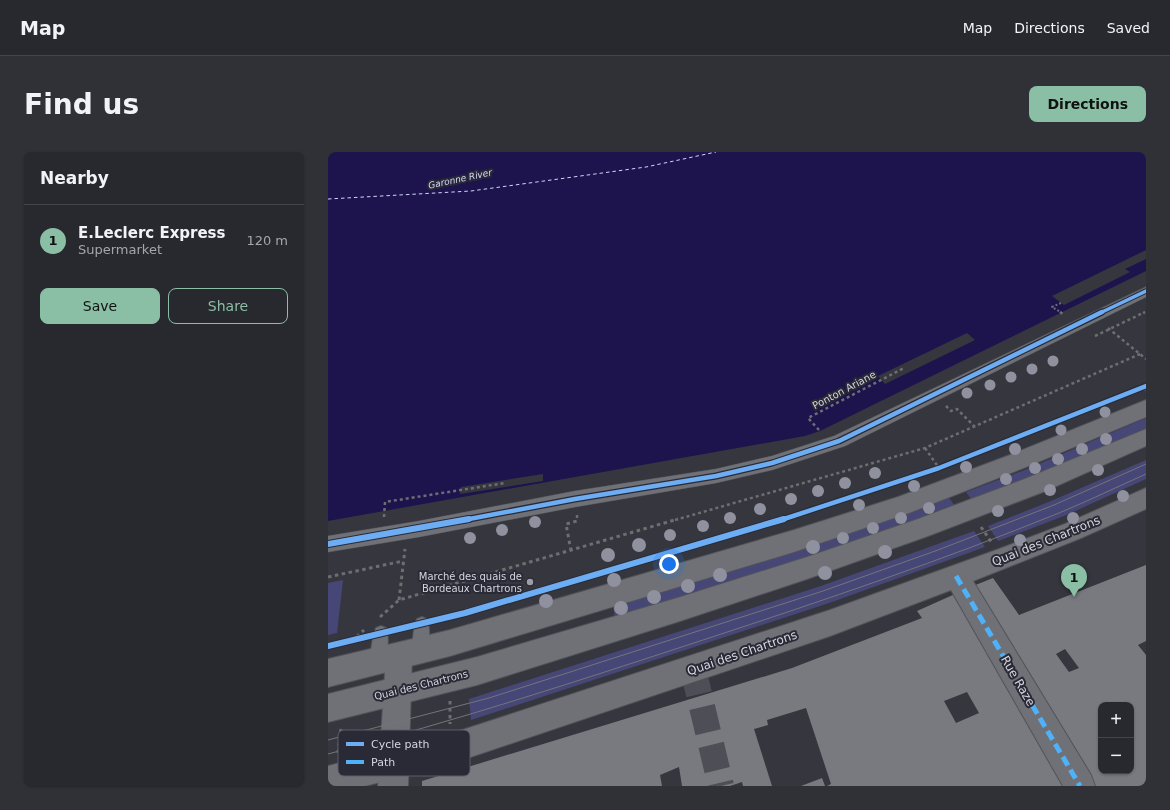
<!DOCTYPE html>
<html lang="en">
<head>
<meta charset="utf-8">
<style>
	:root { --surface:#28292e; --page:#303136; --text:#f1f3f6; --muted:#a5a6aa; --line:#44454a; --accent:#8abfa5 }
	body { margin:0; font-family:"DejaVu Sans",sans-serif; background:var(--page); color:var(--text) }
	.controls { position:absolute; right:12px; bottom:12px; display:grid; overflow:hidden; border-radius:8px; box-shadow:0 1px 3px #0004 }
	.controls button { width:36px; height:36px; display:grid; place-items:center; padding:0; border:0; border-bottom:1px solid var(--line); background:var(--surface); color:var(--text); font:20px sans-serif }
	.you { position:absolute; left:341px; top:412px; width:14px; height:14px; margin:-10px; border:3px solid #fff; border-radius:50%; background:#1a73e8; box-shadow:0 0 0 6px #1a73e833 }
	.badge { display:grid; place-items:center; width:26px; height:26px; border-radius:50%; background:var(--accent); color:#111; font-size:13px; font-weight:700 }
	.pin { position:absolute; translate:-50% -33px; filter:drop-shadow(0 1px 2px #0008) }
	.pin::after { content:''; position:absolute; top:21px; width:14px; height:12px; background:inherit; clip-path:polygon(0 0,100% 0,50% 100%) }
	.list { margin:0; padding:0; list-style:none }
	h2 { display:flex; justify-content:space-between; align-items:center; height:52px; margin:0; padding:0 16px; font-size:17px }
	h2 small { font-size:13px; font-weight:400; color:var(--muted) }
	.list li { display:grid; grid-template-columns:26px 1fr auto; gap:12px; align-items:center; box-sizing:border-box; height:72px; padding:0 16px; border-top:1px solid var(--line) }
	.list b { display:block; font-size:15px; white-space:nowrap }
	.list p { margin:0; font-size:13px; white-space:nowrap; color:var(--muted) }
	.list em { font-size:13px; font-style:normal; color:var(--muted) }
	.actions { display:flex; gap:8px; padding:12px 16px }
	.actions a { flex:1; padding:9px 0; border:1px solid var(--accent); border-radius:8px; text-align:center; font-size:14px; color:var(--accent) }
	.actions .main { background:var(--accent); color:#111 }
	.map { position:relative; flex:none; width:818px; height:634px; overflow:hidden; border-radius:8px }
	header { display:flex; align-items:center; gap:24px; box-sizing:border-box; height:56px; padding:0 20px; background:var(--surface); border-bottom:1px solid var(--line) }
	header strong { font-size:19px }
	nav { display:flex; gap:22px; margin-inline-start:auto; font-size:14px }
	.intro { display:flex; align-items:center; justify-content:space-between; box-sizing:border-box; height:96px; padding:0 24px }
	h1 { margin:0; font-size:28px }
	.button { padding:10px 18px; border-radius:8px; background:var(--accent); color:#111; font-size:14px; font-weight:700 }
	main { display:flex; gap:24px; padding:0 24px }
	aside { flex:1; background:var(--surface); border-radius:8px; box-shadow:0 1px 3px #0004 }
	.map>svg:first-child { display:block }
</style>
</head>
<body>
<header>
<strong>Map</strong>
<nav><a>Map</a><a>Directions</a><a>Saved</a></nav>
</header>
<div class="intro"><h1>Find us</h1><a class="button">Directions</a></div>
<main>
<aside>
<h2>Nearby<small></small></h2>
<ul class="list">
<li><span class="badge">1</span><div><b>E.Leclerc Express</b><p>Supermarket</p></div><em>120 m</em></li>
</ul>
<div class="actions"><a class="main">Save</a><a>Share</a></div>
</aside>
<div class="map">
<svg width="818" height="634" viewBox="0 0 818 634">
	<rect width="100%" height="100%" fill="#36373e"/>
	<path fill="#474777" d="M818,266V276L703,325L644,348L638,340L697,318Z
		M818,308V327L736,364L670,389L660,374L723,349Z
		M621,346L627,354L474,407L287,466L285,455L469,398Z
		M646,379L657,395L501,451L143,568L141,547L493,434Z
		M15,428L9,481L0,483V431Z"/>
	<path fill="#1d144d" d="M0,0H818V119L492,279L477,284L0,369Z"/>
	<path fill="#36373e" d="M818,98V107L797,117L802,120L736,153L724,144Z
		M639,181L647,188L557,232L550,224Z
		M215,322V329L132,342L133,335Z"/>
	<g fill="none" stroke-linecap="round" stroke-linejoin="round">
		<path stroke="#d3d5fd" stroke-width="1" stroke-dasharray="3.5 3" stroke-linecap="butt" d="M0,47L143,39L318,15L388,0"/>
	</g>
	<path fill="#797a7f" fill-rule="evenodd" d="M818,413V489L810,493L818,503V634H764L645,434L665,426L691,463ZM737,497L751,516L741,520L728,502ZM773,553H803V619H773Z
		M627,442L740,634H499L503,632L478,556L439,568L440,573L426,577L444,634H415L414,630L402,634H354L351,615L332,623L334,634H94V629L464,516L594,466L589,459ZM639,540L651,561L628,571L616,549Z
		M494,626L497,634H473Z"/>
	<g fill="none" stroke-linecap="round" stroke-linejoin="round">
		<path stroke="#4e4f56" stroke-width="26" stroke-dasharray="26 13" stroke-linecap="butt" d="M365,517L393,634"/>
		<g stroke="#525359" stroke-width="2">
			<path id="service" d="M94,465L99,467C103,477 101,495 97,504L92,506L87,504C83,495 85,477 89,467Z
				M53,474L58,476C62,486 59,504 55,514L50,516L45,514C41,504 44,486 48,476Z"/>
		</g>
		<g stroke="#525359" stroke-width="1">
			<path id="pedestrian" d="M818,135V145L517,294L444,318L388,331L247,355L91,385L0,400V384L91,369L247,339L388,317L444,304L506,284Z"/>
		</g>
		<g stroke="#525359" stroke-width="2">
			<path id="minor" d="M818,336V357L753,386L645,429L763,623L767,634H735L623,438L502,484L122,612L37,634H0V614L122,582L502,458L671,397L737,372Z"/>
		</g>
		<g stroke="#525359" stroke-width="2">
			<path id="tertiary" d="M71,491L80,495L84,504L80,634H50L58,504L62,495Z"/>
		</g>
		<g stroke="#525359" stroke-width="2">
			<path id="secondary" d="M818,248V265L698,315L581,361L466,400L122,504L0,535V507L122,478L466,378L570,345L682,303Z
				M818,277V294L715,340L600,384L479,427L349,470L149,533L0,570V542L149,505L349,446L479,405L590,367L699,326Z"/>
		</g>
		<path stroke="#6d6d72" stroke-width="2" stroke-dasharray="2 2" stroke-linecap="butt" d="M733,151L724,155L734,161
			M815,161L818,160"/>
		<path stroke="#6d6d72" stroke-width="2.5" stroke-dasharray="3 3" stroke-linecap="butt" d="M732,160L736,163
			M780,176L818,207
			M767,184L817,160
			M818,234L815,235L818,238
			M618,254L623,259L629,257L647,275
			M491,278L480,266L576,216
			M597,296L613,319
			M249,363V368
			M56,365L57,350L177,331
			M347,368L597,296L812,202"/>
		<path stroke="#6d6d72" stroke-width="3" stroke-dasharray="3.5 3.5" stroke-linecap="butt" d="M653,375L664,391
			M243,399L238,372L249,369V367
			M0,425L75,409
			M71,448L77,397
			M52,465L71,448L350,367
			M109,468L122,465V468
			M25,488L36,485
			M25,490V488L36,478
			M122,549V572
			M10,601L13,577"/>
		<use href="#service" fill="#707176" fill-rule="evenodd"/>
		<use href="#pedestrian" fill="#707176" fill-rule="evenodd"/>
		<use href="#minor" fill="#707176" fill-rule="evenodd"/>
		<use href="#tertiary" fill="#707176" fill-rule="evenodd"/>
		<use href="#secondary" fill="#707176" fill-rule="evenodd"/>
		<path stroke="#74747a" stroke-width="1" d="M0,588L161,546L495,439L610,398L726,353L818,312
			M0,602C128,569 253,528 378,487C497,448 615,408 731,361C760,349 789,335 818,322"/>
		<path stroke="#4fb1f8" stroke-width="5" stroke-dasharray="10 5" stroke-linecap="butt" d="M628,424L752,634"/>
		<g stroke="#292a36" stroke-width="5.5">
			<path id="cycleway-far2" d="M772,161L818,139"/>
		</g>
		<g stroke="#292a36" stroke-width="7">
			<path id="cycleway-far1" d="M136,368L247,347L388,324L444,311L511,289L774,160
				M453,368L611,316L818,234"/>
		</g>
		<g stroke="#292a36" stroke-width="8">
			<path id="cycleway" d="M0,392L141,367
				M0,494L137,461L456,367"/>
		</g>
		<use href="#cycleway-far2" stroke="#6dadf4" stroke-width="3.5"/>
		<use href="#cycleway-far1" stroke="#6dadf4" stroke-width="4.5"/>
		<use href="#cycleway" stroke="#6dadf4" stroke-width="6"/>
	</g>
	<g fill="#90919f">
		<circle cx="725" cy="209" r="5.5"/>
		<circle cx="704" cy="217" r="5.5"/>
		<circle cx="683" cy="225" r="5.5"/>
		<circle cx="662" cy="233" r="5.5"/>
		<circle cx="639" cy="241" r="5.5"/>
		<circle cx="777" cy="260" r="5.5"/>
		<circle cx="733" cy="278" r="5.5"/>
		<circle cx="778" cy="287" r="6"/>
		<circle cx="687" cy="297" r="6"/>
		<circle cx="754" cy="297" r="6"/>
		<circle cx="730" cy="307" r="6"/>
		<circle cx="638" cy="315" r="6"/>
		<circle cx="707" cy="316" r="6"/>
		<circle cx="770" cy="318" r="6"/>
		<circle cx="547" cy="321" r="6"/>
		<circle cx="678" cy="327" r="6"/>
		<circle cx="517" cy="331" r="6"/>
		<circle cx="586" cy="334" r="6"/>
		<circle cx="722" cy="338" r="6"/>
		<circle cx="490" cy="339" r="6"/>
		<circle cx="795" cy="344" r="6"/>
		<circle cx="463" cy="347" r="6"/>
		<circle cx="531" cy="353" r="6"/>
		<circle cx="601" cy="356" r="6"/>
		<circle cx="432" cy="357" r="6"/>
		<circle cx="670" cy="359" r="6"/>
		<circle cx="402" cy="366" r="6"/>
		<circle cx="573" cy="366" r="6"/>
		<circle cx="745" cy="366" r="6"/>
		<circle cx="207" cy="370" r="6"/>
		<circle cx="375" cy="374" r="6"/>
		<circle cx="545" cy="376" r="6"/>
		<circle cx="174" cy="378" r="6"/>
		<circle cx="342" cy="383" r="6"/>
		<circle cx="142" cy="386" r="6"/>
		<circle cx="515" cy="386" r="6"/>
		<circle cx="692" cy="388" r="6"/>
		<circle cx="311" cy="393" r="7"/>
		<circle cx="485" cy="395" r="7"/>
		<circle cx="557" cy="400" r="7"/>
		<circle cx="280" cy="403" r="7"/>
		<circle cx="497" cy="421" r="7"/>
		<circle cx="392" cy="423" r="7"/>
		<circle cx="286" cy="428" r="7"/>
		<circle cx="360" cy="434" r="7"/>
		<circle cx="326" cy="445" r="7"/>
		<circle cx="218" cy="449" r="7"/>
		<circle cx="293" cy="456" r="7"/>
	</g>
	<circle fill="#9d9ea5" stroke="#292a36" stroke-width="1.5" cx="202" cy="430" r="4"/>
	<g text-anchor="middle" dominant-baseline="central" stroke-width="4" stroke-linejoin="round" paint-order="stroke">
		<g font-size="9" font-style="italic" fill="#d3d5fd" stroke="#292a36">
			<text transform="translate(132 27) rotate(-12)">Garonne River</text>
		</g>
		<g font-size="10" fill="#d4d5dd" stroke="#292a36">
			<text transform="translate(516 238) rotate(-28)">Ponton Ariane</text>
			<text transform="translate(93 533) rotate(-14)">Quai des Chartrons</text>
		</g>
		<g font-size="10" fill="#d4d5dd" stroke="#292a36" text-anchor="end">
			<text x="194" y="424">Marché des quais de<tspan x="194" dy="12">Bordeaux Chartrons</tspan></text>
		</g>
		<g font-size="12" fill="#d4d5dd" stroke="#292a36">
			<text transform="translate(718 389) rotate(-22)">Quai des Chartrons</text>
			<text transform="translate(414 501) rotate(-19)">Quai des Chartrons</text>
			<text transform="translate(690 529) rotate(60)">Rue Raze</text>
		</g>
	</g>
	<rect x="10" y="578" width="132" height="46" rx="6" fill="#292a36" stroke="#5c5d68" stroke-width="1"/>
	<rect x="18" y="590" width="18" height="4" fill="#6dadf4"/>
	<rect x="18" y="608" width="18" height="4" fill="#4fb1f8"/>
	<g font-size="11" fill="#d4d5dd">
		<text x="43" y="596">Cycle path</text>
		<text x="43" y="614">Path</text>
	</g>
</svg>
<div class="controls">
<button>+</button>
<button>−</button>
</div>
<div class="you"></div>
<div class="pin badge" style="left:746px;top:445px">1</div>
</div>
</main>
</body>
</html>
